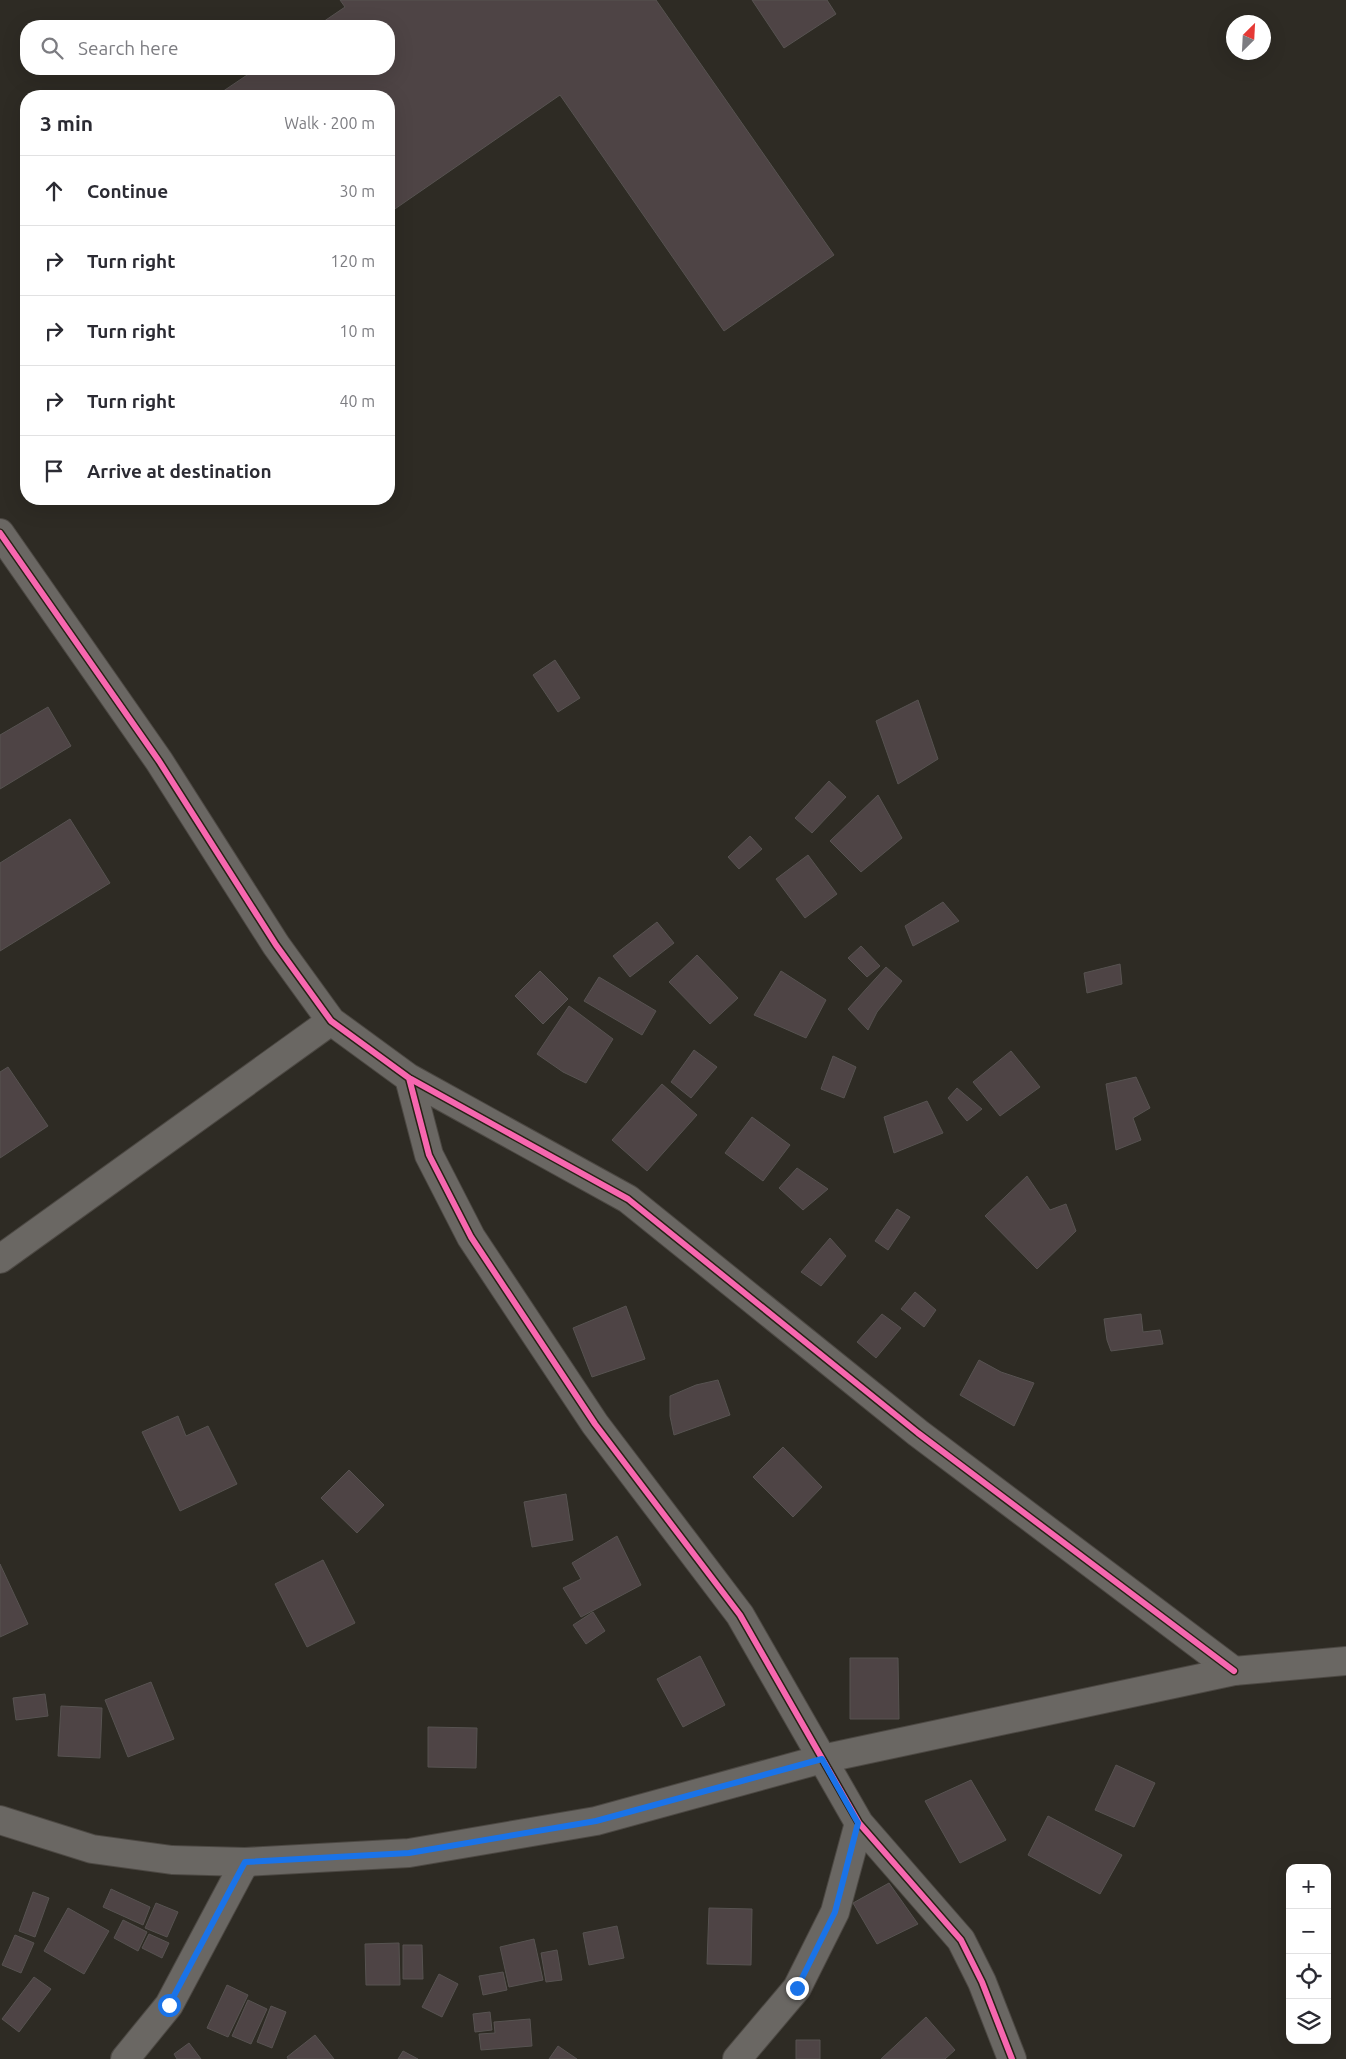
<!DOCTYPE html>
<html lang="en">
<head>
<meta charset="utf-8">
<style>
	:root { --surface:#fff; --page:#f2f2f3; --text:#2b2b33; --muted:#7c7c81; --line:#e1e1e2 }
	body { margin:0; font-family:Ubuntu,sans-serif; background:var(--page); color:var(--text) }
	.controls { position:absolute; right:15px; bottom:15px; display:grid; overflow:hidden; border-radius:10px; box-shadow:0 5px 20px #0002 }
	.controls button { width:45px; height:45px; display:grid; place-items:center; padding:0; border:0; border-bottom:1px solid var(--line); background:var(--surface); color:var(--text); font:25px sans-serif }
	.compass { position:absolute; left:1226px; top:15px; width:45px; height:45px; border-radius:50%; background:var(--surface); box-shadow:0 5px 20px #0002; rotate:24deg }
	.stop { position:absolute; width:15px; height:15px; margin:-11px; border:4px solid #1a73e8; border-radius:50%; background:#fff }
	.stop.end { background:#1a73e8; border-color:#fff; box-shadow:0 1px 5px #0008 }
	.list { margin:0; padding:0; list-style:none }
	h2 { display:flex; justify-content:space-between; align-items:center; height:65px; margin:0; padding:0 20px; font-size:21px }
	h2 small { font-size:16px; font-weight:400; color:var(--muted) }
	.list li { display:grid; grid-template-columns:32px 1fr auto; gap:15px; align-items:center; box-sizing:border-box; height:70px; padding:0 20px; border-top:1px solid var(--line) }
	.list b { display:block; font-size:19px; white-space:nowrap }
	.list em { font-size:16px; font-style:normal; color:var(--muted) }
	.icon { flex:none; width:28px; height:28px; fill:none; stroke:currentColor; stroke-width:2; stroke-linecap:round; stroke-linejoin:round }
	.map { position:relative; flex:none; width:1346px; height:2059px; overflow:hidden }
	.search { position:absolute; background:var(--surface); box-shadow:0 5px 20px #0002; left:20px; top:20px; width:375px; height:55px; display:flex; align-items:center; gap:12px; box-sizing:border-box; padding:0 18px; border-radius:20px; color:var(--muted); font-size:19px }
	.panel { position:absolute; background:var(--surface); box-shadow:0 5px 20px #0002; left:20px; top:90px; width:375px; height:415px; border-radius:20px }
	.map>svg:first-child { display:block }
</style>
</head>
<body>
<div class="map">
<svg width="1346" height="2059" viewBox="0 0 1346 2059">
	<rect width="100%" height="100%" fill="#2e2b24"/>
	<path fill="#4e4445" stroke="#575351" d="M340,0H656L834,255L724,331L560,95L389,213V96H216L256,69H389V26H317L345,7Z
		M752,0H827L836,14L784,48Z
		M555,660L580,698L558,712L533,675Z
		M918,700L938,759L898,784L876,721Z
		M48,707L71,746L0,789V735Z
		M829,781L846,797L812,833L795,818Z
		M878,795L902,838L861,872L830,841Z
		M70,819L110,883L0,951V863Z
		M750,836L762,849L739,869L728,857Z
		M808,855L837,894L805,918L776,879Z
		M943,902L959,921L913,946L905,926Z
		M657,922L674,943L630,977L613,956Z
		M861,946L880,966L867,977L848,958Z
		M697,955L738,998L710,1024L669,982Z
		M1120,964L1122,984L1087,993L1084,973Z
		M886,967L902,981L877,1012L868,1030L848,1009Z
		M540,971L568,999L543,1024L515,996Z
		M781,971L826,1000L806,1038L754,1015Z
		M599,977L656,1011L642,1035L584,1001Z
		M569,1006L613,1039L586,1083L563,1072L537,1054Z
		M694,1050L717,1067L691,1098L671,1082Z
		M1011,1051L1040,1087L1000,1116L973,1082Z
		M833,1056L856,1067L844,1098L821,1089Z
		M8,1067L48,1126L0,1158V1072Z
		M1136,1077L1150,1108L1133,1118L1141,1140L1116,1150L1106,1084Z
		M662,1084L697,1115L647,1171L612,1140Z
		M957,1088L982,1109L967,1121L948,1098Z
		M927,1101L943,1133L894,1153L884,1117Z
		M752,1117L790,1145L763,1181L725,1153Z
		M797,1168L828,1189L803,1210L779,1188Z
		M1027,1176L1050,1210L1066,1204L1076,1231L1037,1269L985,1216Z
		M897,1209L910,1217L888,1250L875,1241Z
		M830,1238L846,1256L821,1286L801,1272Z
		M915,1292L936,1310L924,1327L901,1309Z
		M626,1306L645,1359L592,1377L573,1328Z
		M882,1314L901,1328L876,1358L857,1342Z
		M1141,1314L1143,1332L1160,1330L1163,1344L1111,1351L1107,1340L1104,1319Z
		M979,1360L1001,1372L1034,1383L1014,1426L960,1395Z
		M718,1380L730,1415L674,1435L670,1416V1396L696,1385Z
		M178,1416L186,1436L208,1426L237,1484L180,1511L142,1432Z
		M783,1447L822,1487L793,1517L753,1477Z
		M349,1470L384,1505L357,1533L321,1498Z
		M566,1494L573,1540L532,1547L524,1502Z
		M617,1536L641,1585L581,1617L563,1588L581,1579L572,1563Z
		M323,1560L355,1623L307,1647L275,1584Z
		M0,1564L28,1624L0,1637Z
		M593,1612L605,1631L586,1644L573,1625Z
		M700,1656L725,1705L683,1727L657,1679Z
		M850,1658H898L899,1719H850Z
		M151,1682L174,1739L128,1757L105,1700Z
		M45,1694L48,1716L16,1720L13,1698Z
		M61,1706L102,1708L100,1758L58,1756Z
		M428,1727L477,1728L476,1768L428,1767Z
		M1116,1765L1155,1783L1134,1827L1095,1810Z
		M971,1780L1006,1840L960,1863L925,1801Z
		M1048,1816L1122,1855L1100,1894L1028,1855Z
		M889,1883L918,1924L877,1944L853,1903Z
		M111,1889L150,1907L143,1925L103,1907Z
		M33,1892L49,1898L35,1937L19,1931Z
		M156,1903L178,1912L167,1937L145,1928Z
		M68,1908L109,1931L84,1974L44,1951Z
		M709,1908L752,1909L751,1965L707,1964Z
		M123,1920L147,1932L138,1951L114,1938Z
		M617,1926L624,1958L589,1965L583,1933Z
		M149,1934L169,1943L162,1958L142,1948Z
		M15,1935L34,1943L21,1973L2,1965Z
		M534,1939L543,1980L509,1987L500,1947Z
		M399,1943L400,1985H366L365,1944Z
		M403,1945H422L423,1979H403Z
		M557,1950L562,1980L546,1982L541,1953Z
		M503,1972L507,1990L483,1995L479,1976Z
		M439,1974L458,1984L442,2017L422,2007Z
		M34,1977L51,1989L19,2032L2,2019Z
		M227,1985L248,1995L228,2037L207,2028Z
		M248,2000L267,2009L251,2044L232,2036Z
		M271,2006L286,2012L272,2048L257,2042Z
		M490,2012L492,2030L475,2032L473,2014Z
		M926,2017L955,2050L945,2059H881Z
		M530,2019L532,2046L481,2050L479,2034L495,2033L494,2022Z
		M315,2035L334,2059H288L287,2057Z
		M796,2040H820V2059H796Z
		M189,2043L201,2059H177L174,2054Z
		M558,2046L577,2059H549Z
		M403,2051L418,2059H398Z"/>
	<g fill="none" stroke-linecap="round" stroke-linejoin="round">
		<g stroke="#4c4843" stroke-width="30">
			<path id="minor" d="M0,533L159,761L276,945L331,1021L409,1078L628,1199L918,1433L1234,1671
				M409,1078L429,1155L471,1237L595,1424L740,1615L859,1823L961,1940L982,1982L1012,2059
				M0,1259L331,1021
				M125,2059L169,2005L245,1862
				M737,2059L797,1988L835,1912L859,1823"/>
		</g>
		<g stroke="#4c4843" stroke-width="30">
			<path id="secondary" d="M0,1820L92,1849L172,1860L245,1862L409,1853L596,1821L822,1759L1234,1671L1346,1661"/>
		</g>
		<use href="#minor" stroke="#6a6763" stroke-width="28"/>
		<use href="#secondary" stroke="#6a6763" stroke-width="28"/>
		<g stroke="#282216" stroke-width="9">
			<path id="cycleway" d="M0,533L159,761L276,945L331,1021L409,1078L628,1199L918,1433L1234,1671
				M409,1078L429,1155L471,1237L595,1424L740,1615L859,1823L961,1940L982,1982L1012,2059"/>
		</g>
		<use href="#cycleway" stroke="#f766af" stroke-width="6"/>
	</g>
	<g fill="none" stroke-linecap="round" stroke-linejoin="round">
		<path stroke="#1a73e8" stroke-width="6" d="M169,2005L245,1862L409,1853L596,1821L822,1759L858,1823L835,1912L797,1988"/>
	</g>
</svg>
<div class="controls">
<button>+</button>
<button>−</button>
<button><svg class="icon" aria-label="locate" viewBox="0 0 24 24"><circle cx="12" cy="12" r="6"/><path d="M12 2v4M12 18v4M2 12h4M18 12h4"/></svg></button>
<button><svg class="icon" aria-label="layers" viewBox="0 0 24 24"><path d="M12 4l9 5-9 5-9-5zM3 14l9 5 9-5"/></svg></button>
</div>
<svg class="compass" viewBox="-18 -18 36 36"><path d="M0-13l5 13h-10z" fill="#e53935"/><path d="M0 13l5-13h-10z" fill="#7c7c81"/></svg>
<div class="stop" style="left:169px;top:2005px"></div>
<div class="stop end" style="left:797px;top:1988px"></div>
<div class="search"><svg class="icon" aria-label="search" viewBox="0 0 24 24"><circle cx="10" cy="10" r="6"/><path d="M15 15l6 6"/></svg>Search here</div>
<section class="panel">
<h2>3 min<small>Walk · 200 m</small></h2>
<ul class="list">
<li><svg class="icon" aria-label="ahead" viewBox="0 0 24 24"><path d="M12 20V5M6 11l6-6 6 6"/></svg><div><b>Continue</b></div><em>30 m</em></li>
<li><svg class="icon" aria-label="right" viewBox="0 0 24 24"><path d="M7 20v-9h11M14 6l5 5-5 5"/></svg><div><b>Turn right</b></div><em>120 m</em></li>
<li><svg class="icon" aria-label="right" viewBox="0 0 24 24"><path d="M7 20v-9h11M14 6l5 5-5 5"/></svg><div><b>Turn right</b></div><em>10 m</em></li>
<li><svg class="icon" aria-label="right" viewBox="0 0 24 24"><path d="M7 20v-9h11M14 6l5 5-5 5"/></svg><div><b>Turn right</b></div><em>40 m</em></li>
<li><svg class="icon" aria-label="arrive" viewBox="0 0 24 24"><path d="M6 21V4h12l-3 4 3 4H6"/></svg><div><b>Arrive at destination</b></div></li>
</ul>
</section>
</div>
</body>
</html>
